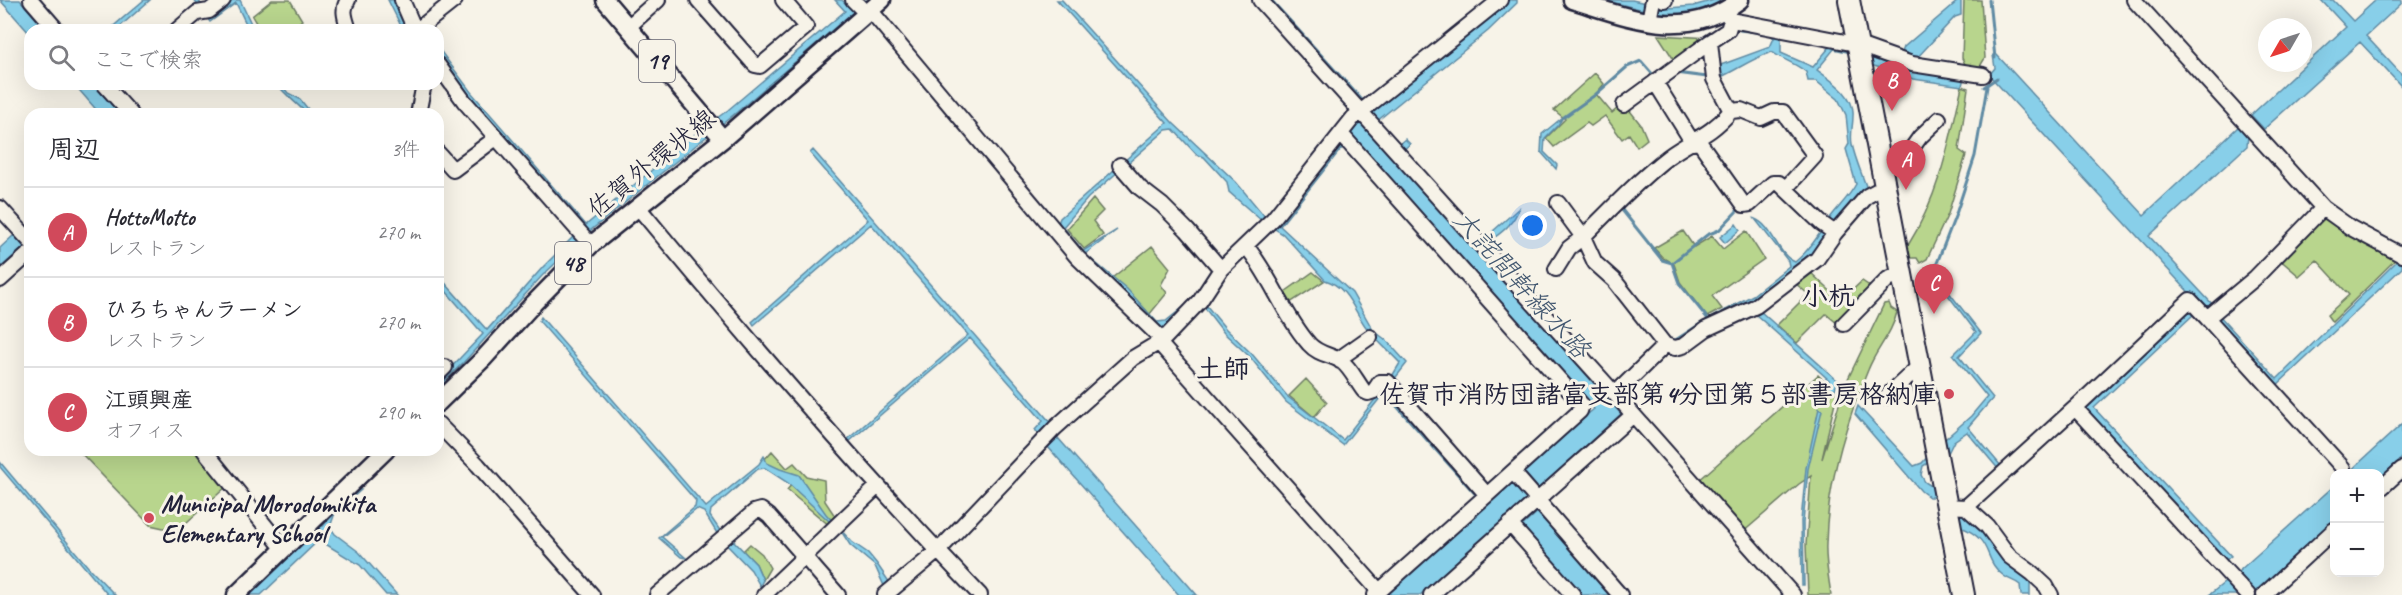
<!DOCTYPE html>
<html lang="ja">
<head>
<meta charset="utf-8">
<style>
	:root { --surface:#fff; --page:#f2f2f3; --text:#2b2b33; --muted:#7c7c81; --line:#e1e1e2; --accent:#d1495b }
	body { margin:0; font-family:Caveat,"Klee One",sans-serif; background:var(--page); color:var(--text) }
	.controls { position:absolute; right:18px; bottom:18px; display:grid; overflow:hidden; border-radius:12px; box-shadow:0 6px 24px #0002 }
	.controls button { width:54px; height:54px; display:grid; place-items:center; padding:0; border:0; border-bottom:2px solid var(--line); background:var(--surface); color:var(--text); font:30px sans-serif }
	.compass { position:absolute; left:2258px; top:18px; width:54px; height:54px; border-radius:50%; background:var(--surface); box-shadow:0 6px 24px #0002; rotate:231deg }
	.you { position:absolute; left:1533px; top:226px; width:21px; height:21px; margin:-15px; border:4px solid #fff; border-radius:50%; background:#1a73e8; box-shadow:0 0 0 9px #1a73e833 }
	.badge { display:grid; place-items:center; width:39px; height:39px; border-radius:50%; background:var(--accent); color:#fff; font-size:20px; font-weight:700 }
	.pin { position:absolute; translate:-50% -50px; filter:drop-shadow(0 2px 3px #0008) }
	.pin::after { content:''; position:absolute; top:32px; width:21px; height:18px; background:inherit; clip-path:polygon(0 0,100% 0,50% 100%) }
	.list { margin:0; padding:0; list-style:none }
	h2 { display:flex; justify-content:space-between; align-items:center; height:78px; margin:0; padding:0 24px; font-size:26px }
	h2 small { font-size:20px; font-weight:400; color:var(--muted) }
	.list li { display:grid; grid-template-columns:39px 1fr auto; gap:18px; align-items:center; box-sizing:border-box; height:90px; padding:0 24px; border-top:2px solid var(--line) }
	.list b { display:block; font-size:22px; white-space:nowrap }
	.list p { margin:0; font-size:20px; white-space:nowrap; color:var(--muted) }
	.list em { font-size:20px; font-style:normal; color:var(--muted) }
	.icon { flex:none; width:33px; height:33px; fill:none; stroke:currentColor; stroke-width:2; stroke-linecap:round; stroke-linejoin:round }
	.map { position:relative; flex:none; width:2402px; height:595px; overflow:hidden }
	.search { position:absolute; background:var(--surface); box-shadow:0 6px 24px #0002; left:24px; top:24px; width:420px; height:66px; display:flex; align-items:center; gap:15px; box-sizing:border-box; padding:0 21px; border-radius:18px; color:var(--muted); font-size:22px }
	.panel { position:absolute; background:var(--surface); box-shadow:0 6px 24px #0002; left:24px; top:108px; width:420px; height:348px; border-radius:18px }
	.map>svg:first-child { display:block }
	.green { fill:#b8d58d; stroke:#6d7c64; stroke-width:1.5 }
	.water { fill:#88cfe9; stroke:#5f8aa3; stroke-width:1.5 }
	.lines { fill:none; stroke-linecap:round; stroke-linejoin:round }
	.stream { stroke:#5f8aa3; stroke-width:3 }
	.minor-casing { stroke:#22223b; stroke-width:18 }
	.major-casing { stroke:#22223b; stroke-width:21 }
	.highway-casing { stroke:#22223b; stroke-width:24 }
	.minor { stroke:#f7f3e8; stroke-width:14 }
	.major { stroke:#f7f3e8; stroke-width:16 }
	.highway { stroke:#f7f3e8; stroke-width:20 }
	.poi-dot { fill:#d1495b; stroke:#f7f3e8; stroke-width:2 }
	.labels { text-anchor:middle; stroke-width:6; stroke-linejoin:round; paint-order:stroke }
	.shield { fill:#f7f3e8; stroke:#62616f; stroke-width:1.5 }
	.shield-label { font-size:24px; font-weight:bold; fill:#22223b }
	.street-label { font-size:26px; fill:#22223b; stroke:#f7f3e8 }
	.poi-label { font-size:26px; font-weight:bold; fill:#22223b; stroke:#f7f3e8; text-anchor:end }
	.water-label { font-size:27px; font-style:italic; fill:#41566f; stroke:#f7f3e8 }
	.neighbourhood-label { font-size:27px; font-weight:bold; fill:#22223b; stroke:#f7f3e8 }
</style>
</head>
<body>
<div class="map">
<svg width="2402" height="595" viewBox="0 0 2402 595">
	<rect width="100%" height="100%" fill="#f7f3e8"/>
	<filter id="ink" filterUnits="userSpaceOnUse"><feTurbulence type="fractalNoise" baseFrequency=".0167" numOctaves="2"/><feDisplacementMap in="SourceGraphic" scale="12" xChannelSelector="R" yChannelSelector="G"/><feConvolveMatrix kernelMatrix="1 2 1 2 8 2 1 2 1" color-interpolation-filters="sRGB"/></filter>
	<g filter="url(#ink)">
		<path class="green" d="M272 0H290L302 20 290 30H260L252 16Z
			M1964 0H1981L1985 58 1979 68H1967L1962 58Z
			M1658 35 1709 38 1676 63Z
			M1595 73 1604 84 1596 94 1612 113 1624 103 1641 125 1647 139 1637 147 1629 134 1622 139 1605 116 1591 126 1587 123 1554 147 1546 138 1565 119 1554 110Z
			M1962 86 1968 88 1959 150 1966 155 1948 214 1927 259 1920 263 1917 258H1910L1907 247C1939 196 1949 144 1962 86Z
			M1093 199 1103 211 1093 221 1103 235 1084 249 1067 229Z
			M2322 213 2397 258 2332 322 2327 315 2349 295 2317 260 2299 276 2278 258Z
			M1683 231 1694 247 1712 236 1723 249 1746 231 1764 259 1712 296 1722 309 1707 317 1680 282 1674 264 1663 258 1654 248Z
			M1152 246 1170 268 1161 285 1167 293 1149 315 1146 310 1112 278Z
			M1809 271 1841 301 1862 281 1874 289 1838 324 1826 314 1797 343 1777 325 1808 294 1795 283Z
			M1313 272 1324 281 1287 305 1282 294Z
			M1889 303 1891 308 1897 312C1892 334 1876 349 1868 370 1845 425 1827 484 1826 544 1825 561 1829 579 1831 595H1808L1806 545 1811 476 1799 484 1742 533 1697 482 1818 375 1837 393 1822 459 1845 385 1884 304Z
			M1306 379 1327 402 1314 417 1289 396Z
			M78 450H196L226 487 177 531 150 525Z
			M772 451 787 468 794 463 806 476 824 480 825 501 837 519 830 526 787 490 792 484 763 461Z
			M750 544 762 554 770 568 763 580 756 564 743 551Z"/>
		<path class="water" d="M0 0H20L46 30H30V34Z
			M144 0H150L116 30H109Z
			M194 0H198L211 17 231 0H240L254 30H249L236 3 210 22Z
			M388 0H397L408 30H403Z
			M835 0H842L849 7 857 0H867L737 112 591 230 542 276 463 363 438 387V381L483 334 438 282V275L487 330 543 267 583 227 468 96 438 55 439 49 471 92 586 225 695 134 728 110 845 11Z
			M1057 0H1062L1173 123 1236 182 1266 218 1340 144 1345 145 1346 148 1341 149 1280 226 1352 293 1373 330 1386 340 1407 363 1393 381 1391 378 1400 363C1390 352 1379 343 1370 332 1355 316 1350 287 1325 280L1283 234 1262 221 1229 192 1227 182 1204 157 1197 155 1173 129 1166 130 1088 198 1063 227 1083 251 1117 230 1085 254 1127 289 1157 322 1166 321 1196 297 1165 330 1156 327 1079 252 1057 226 1060 218 1167 123Z
			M1269 0H1272L1363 100 1362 101Z
			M1505 0H1517V3L1488 31 1377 121 1370 113Z
			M1605 0H1632L1669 8 1693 6 1714 0H1724C1687 25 1644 11 1605 0Z
			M1959 0H1961V15L1955 17 1916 59 1901 55 1904 47Z
			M2321 0H2333L2353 21 2376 0H2402V3L2366 36 2402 75V87L2360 42 2264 129 2251 115 2346 27Z
			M1748 26 1781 32V53L1813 67 1833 43 1850 47 1851 56 1847 52 1834 49 1817 70C1832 81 1855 95 1853 116 1853 126 1850 134 1852 144 1855 159 1862 174 1867 189L1819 250 1751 303 1680 341 1672 342 1669 339H1676L1699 324 1753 295 1789 266 1788 261 1755 219C1773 226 1777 255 1795 262 1811 249 1819 234 1830 218 1839 206 1849 197 1856 184L1846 149 1849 144 1846 115 1838 99 1816 81H1808L1806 72C1795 63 1783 60 1772 52 1753 58 1738 69 1721 77L1718 66 1770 47 1774 38 1768 34 1741 31Z
			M1870 53 1964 77 1962 86 1913 79 1871 65Z
			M1996 54 2144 215 2239 126 2248 136 2247 146 2149 236 2214 306 2207 312 1989 75 1995 68 1993 55Z
			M74 84H93L120 114H100Z
			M277 84H281L288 93 300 99 312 114H307C297 103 286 96 277 84Z
			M1563 117 1558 125 1545 138 1544 152 1557 165 1556 169 1541 152 1542 134Z
			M1359 122H1362L1390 152 1405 139 1410 144 1395 157 1621 414 1536 491 1520 473 1522 469 1594 409 1350 134Z
			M813 150 1051 423 1039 434 1035 430 1043 421 970 338 850 441 848 439 968 335 871 224 754 325 752 322 868 220 810 153Z
			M1519 208C1514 224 1501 234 1487 242L1484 239Z
			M1736 224 1740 230 1725 243 1720 237Z
			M14 235 24 247 0 268V248Z
			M2397 261 2402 262V268L2276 386 2214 320 2219 315 2277 379Z
			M1937 263 1948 291 1981 333 1959 356 1993 398 1968 427 2001 466 2000 471 1967 432 1954 441 1947 455 1944 440 1971 416 1987 397 1953 355 1976 332 1948 295 1933 271Z
			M1206 305 1226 329 1252 354 1288 397 1343 440 1384 388 1480 495 1477 497 1384 393 1343 445 1286 402 1250 357 1224 333 1204 307Z
			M2189 309 2194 314 2094 408 2231 556 2226 560 2084 407Z
			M1760 311 1838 381 1835 389H1830L1827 397 1823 396 1829 380 1754 313Z
			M541 317 706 507 759 464 764 456 767 463 780 469 799 475 826 514 852 542 868 553 877 564 898 595H892L885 588 875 566 850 545 843 534 788 483 765 468 758 469 711 510 710 516 721 532 718 535 704 512 697 509 662 537 686 558 681 557 659 538 695 507 696 501 539 321Z
			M1858 406 1914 466 1922 463 1930 454 1931 461 1923 466 1921 475 1925 482 1936 489V497H1929L1921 491 1855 414Z
			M1819 408 1822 410 1808 469 1803 523 1804 585H1802L1801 521 1806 468Z
			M2402 424V458L2380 478V474L2348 473Z
			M1058 438 1197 595H1179L1048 447Z
			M0 462 89 568 115 595H108L0 467Z
			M1512 478 1529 498 1420 595H1381Z
			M2334 486V520L2251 595H2209L2239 571Z
			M355 489 361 490 335 513 330 527 335 534 359 552 397 595H386L360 565 319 540 261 595H247L318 524 323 526Z
			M1540 510 1615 595H1582L1521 527Z
			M1961 512 1972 519 2030 581V595H2021L2020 585C2014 580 2009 580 2004 576 1982 560 1995 541 1961 527L1958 514Z
			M730 537 756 564 763 580 760 586 751 570 724 542Z"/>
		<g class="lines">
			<path class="stream" d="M1989 0 1995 58
				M1676 73 1707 77
				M1984 87 1997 78
				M1564 117 1595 95 1627 67 1641 61 1655 77
				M1622 210 1662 260 1672 263 1679 283 1708 319
				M1672 263 1707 235 1719 230 1737 211
				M1937 263 1956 214 1975 156 1987 87"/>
			<g class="minor-casing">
				<path id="minor" d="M31 0 57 30
					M348 0C341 10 346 20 349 30
					M402 0 415 30
					M698 0 755 65 760 66 806 27 783 0
					M853 0 867 14
					M1260 0 1615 394 1793 595
					M1664 0H1665
					M2134 0 2323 208 2351 228 2402 255
					M871 11 1077 257 1163 340
					M1726 13 1731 20 1856 44 1912 64 1983 75
					M1731 20 1728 30 1710 42 1714 79 1731 111C1709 137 1692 139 1668 157 1637 181 1610 210 1583 237L1595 263 1614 280 1665 345 1675 348 1683 346 1706 329 1756 306 1817 259 1835 233 1867 196 1884 187
					M1649 21 1653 0
					M628 27 658 0
					M177 30 197 13 209 11 223 0
					M417 30 455 0
					M438 65 464 101 591 245
					M1655 82 1693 143
					M104 84 131 114
					M1624 105 1710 42
					M1731 111 1741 110 1761 118 1774 112H1783L1815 156 1785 189
					M418 114 424 84
					M1698 140 1744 205 1750 204 1773 183H1779L1821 223 1835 233
					M438 153 453 170 496 138
					M1120 165 1140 188 1162 205 1187 230 1221 269
					M1881 168 1905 158 1920 137 1939 119
					M638 207C748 340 861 471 980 595
					M0 208 30 241
					M1246 246C1271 276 1283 314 1309 344 1319 355 1330 354 1341 361 1350 367 1357 382 1364 391L1368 393 1374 391 1380 382H1388L1487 495 1580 411 1582 405 1341 134
					M1556 269 1569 248 1583 237 1558 203
					M0 280 30 253
					M2207 318 2343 468
					M1844 324 1888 279 1901 274
					M1159 343 1379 591
					M1340 361 1343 356 1370 337
					M438 374 445 367
					M1615 394 1665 345
					M1886 397 1914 371 1920 369
					M2075 408 2190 300 2207 318 2255 278 2323 208
					M438 424 478 465 592 595
					M204 450 283 548
					M1513 472 1620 595
					M2380 489 2402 469
					M1946 506 1966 507 2075 408 2248 595
					M1966 507 1987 526 2009 556 2032 573 2046 586 2051 595
					M1510 524 1573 595
					M657 595 754 512 761 510 769 516 838 595
					M764 595 878 486
					M885 595 938 551 1055 428 1133 358 1163 340 1200 301 1221 269 1273 219 1353 118 1500 0
					M1375 595 1487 495
					M1431 595 1633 415
					M2264 595 2334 530"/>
			</g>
			<g class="major-casing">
				<path id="major" d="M605 0 723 139
					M1572 0C1631 18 1685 42 1740 0
					M438 403 484 358 534 303 591 245 723 139 882 0
					M236 595 386 450"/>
			</g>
			<g class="highway-casing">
				<path id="highway" d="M1849 0 1964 595"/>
			</g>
			<use href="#minor" class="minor"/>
			<use href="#major" class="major"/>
			<use href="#highway" class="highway"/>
		</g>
	</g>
	<g class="poi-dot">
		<circle cx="1949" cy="394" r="6"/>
		<circle cx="149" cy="518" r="6"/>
	</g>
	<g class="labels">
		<g class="shield">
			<rect x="639" y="40" width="36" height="42" rx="4.5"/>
			<rect x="555" y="242" width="36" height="42" rx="4.5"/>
		</g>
		<g class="shield-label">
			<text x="657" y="69">19</text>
			<text x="573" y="271">48</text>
		</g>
		<g class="street-label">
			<text transform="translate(651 163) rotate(-39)" y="9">佐賀外環状線</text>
		</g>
		<g class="poi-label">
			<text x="1937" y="403">佐賀市消防団諸富支部第4分団第５部書房格納庫</text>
			<text x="161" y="512" text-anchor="start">Municipal Morodomikita<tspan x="161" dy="30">Elementary School</tspan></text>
		</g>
		<g class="water-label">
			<text transform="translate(1522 284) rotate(48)" y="9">大詫間幹線水路</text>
		</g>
		<g class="neighbourhood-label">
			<text x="1828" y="305">小杭</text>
			<text x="1223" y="378">土師</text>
		</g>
	</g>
</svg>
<div class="controls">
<button>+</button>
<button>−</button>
</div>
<svg class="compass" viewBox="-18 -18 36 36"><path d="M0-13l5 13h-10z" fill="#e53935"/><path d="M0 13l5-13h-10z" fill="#7c7c81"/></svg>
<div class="you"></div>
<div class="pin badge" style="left:1906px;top:190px">A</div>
<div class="pin badge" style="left:1892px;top:111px">B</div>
<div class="pin badge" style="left:1934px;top:314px">C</div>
<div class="search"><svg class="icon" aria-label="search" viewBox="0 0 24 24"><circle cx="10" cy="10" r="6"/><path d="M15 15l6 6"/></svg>ここで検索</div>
<section class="panel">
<h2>周辺<small>3件</small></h2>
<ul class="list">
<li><span class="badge">A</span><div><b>HottoMotto</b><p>レストラン</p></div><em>270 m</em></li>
<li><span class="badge">B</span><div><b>ひろちゃんラーメン</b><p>レストラン</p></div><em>270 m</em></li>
<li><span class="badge">C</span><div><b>江頭興産</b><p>オフィス</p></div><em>290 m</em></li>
</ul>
</section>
</div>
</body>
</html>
